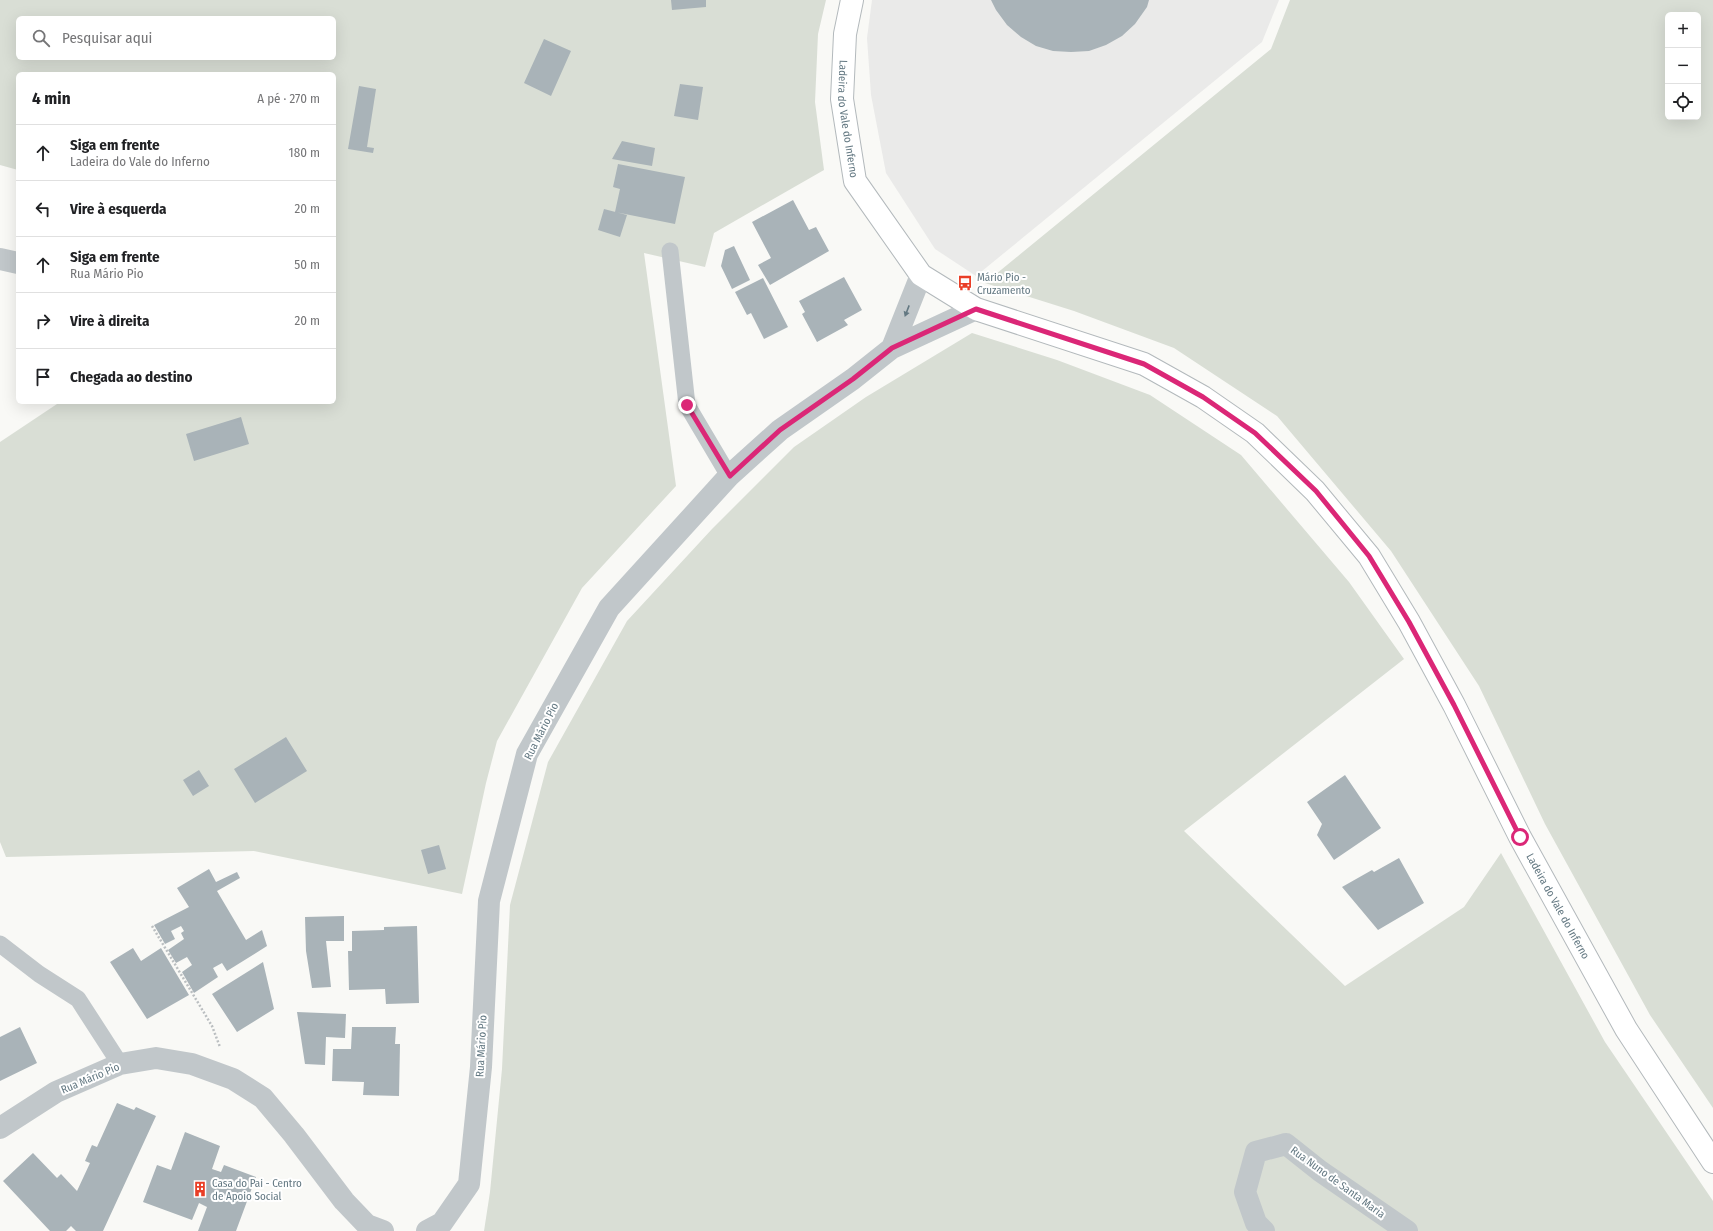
<!DOCTYPE html>
<html lang="pt">
<head>
<meta charset="utf-8">
<style>
	:root { --surface:#fff; --page:#f2f2f2; --text:#202124; --muted:#757577; --line:#e0e0e0 }
	body { margin:0; font-family:"Fira Sans Condensed",sans-serif; background:var(--page); color:var(--text) }
	.controls { position:absolute; right:12px; top:12px; display:grid; overflow:hidden; border-radius:6px; box-shadow:0 4px 16px #0002 }
	.controls button { width:36px; height:36px; display:grid; place-items:center; padding:0; border:0; border-bottom:1px solid var(--line); background:var(--surface); color:var(--text); font:20px sans-serif }
	.stop { position:absolute; width:12px; height:12px; margin:-9px; border:3px solid #db2777; border-radius:50%; background:#fff }
	.stop.end { background:#db2777; border-color:#fff; box-shadow:0 1px 4px #0008 }
	.list { margin:0; padding:0; list-style:none }
	h2 { display:flex; justify-content:space-between; align-items:center; height:52px; margin:0; padding:0 16px; font-size:17px }
	h2 small { font-size:13px; font-weight:400; color:var(--muted) }
	.list li { display:grid; grid-template-columns:26px 1fr auto; gap:12px; align-items:center; box-sizing:border-box; height:56px; padding:0 16px; border-top:1px solid var(--line) }
	.list b { display:block; font-size:15px; white-space:nowrap }
	.list p { margin:0; font-size:13px; white-space:nowrap; color:var(--muted) }
	.list em { font-size:13px; font-style:normal; color:var(--muted) }
	.icon { flex:none; width:22px; height:22px; fill:none; stroke:currentColor; stroke-width:2; stroke-linecap:round; stroke-linejoin:round }
	.map { position:relative; flex:none; width:1713px; height:1231px; overflow:hidden }
	.search { position:absolute; background:var(--surface); box-shadow:0 4px 16px #0002; left:16px; top:16px; width:320px; height:44px; display:flex; align-items:center; gap:10px; box-sizing:border-box; padding:0 14px; border-radius:6px; color:var(--muted); font-size:15px }
	.panel { position:absolute; background:var(--surface); box-shadow:0 4px 16px #0002; left:16px; top:72px; width:320px; height:332px; border-radius:6px }
	.map>svg:first-child { display:block }
	.built { fill:#eaeae9 }
	.green { fill:#d9ded5; fill-rule:evenodd }
	.building { fill:#a9b3b8 }
	.lines { fill:none; stroke-linecap:round; stroke-linejoin:round }
	.primary-casing { stroke:#b3b9bc; stroke-width:24 }
	.path { stroke:#bbbfc1; stroke-width:2.5; stroke-dasharray:2 2; stroke-linecap:butt }
	.lane { stroke:#c1c7ca; stroke-width:17 }
	.street { stroke:#c1c7ca; stroke-width:22 }
	.primary { stroke:#fff; stroke-width:22 }
	.oneway { fill:#637882 }
	.route { stroke:#db2777; stroke-width:5 }
	.labels { text-anchor:middle; stroke-width:4; stroke-linejoin:round; paint-order:stroke }
	.street-label { font-size:11px; fill:#637882; stroke:#fff }
	.poi-label { font-size:11px; fill:#637882; stroke:#fff; text-anchor:start }
</style>
</head>
<body>
<div class="map">
<svg width="1713" height="1231" viewBox="0 0 1713 1231">
	<rect width="100%" height="100%" fill="#f9f9f6"/>
	<path class="built" d="M872 0H1279L1262 42 976 276 935 249 886 173 871 95 867 38Z"/>
	<path class="green" d="M0 0H826L818 34 815 102 824 170 714 233 705 267 644 253 676 486 582 588 497 741 486 783 462 894 254 851 6 857 0 842V442L60 402H334V74H18V170L0 165ZM18 18H334V58H18Z
		M1290 0H1713V1108L1650 1015 1545 824 1479 686 1391 551 1277 416 1174 348 1074 311 985 283 1271 49ZM1668 15H1698V117H1668Z
		M972 333 1057 360 1150 395 1241 455 1349 582 1404 659 1184 831 1345 986 1464 907 1501 853 1605 1042 1713 1201V1231H484L490 1192 502 1069 510 905 548 762 627 621 712 529 794 447 866 397Z"/>
	<path class="building" d="M671 0H706V7L672 10Z
		M991 0H1149L1147 7 1135 24 1122 36 1106 45 1089 51 1071 52 1053 51 1036 46 1021 37 1007 25 996 10Z
		M544 39 571 51 551 96 524 83Z
		M680 84 703 87 698 120 674 116Z
		M359 86 376 89 367 147 374 148 373 153 348 149Z
		M622 141 655 148 652 166 612 159Z
		M618 164 685 177 675 224 615 212 620 189 613 187Z
		M793 200 809 230 816 227 829 251 770 285 758 265 771 258 752 222Z
		M604 209 627 215 620 237 598 230Z
		M734 246 750 280 732 289 721 266 725 250Z
		M844 277 862 310 844 320 848 325 817 342 802 314 805 312 799 301Z
		M763 278 788 327 764 339 751 313 747 315 735 292Z
		M241 417 249 444 194 461 186 434Z
		M286 737 307 771 255 803 234 769Z
		M199 770 209 786 193 796 183 780Z
		M1345 775 1381 828 1334 860 1317 835 1322 824 1307 802Z
		M439 845 446 869 428 874 421 850Z
		M1399 858 1424 903 1378 930 1342 887 1372 870 1374 872Z
		M209 869 216 882 237 872 240 878 217 891 246 940 262 930 267 946 227 971 222 963 213 968 218 977 194 993 182 972 192 965 187 957 176 963 168 950 184 939 181 933 184 931 181 926 171 931 175 939 165 944 154 925 189 907 177 888Z
		M344 916V941H326L331 987 312 988 306 951 305 917Z
		M417 926 419 1003 386 1004 385 989 349 990 348 951H352V931L384 930V927Z
		M133 948 141 961 161 948 189 995 147 1019 110 962Z
		M263 962 274 1009 237 1032 212 994Z
		M297 1012 346 1014 345 1038 326 1037 325 1065 305 1064Z
		M20 1027 37 1063 0 1081V1037Z
		M352 1027H396L395 1044H400L399 1096 363 1095 364 1082 332 1081 333 1049H351Z
		M117 1103 134 1110 136 1107 156 1116 103 1231H76L71 1226 66 1231H50L3 1181 33 1153 57 1178 61 1174 77 1191 90 1163 85 1161 92 1145 97 1147Z
		M185 1132 220 1146 212 1169 221 1172 224 1165 256 1177 236 1231H198L207 1207 199 1203 192 1220 143 1202 157 1165 171 1170Z"/>
	<g class="lines">
		<g class="primary-casing">
			<g id="primary">
				<path id="s1" d="M852 0 845 34 842 99 855 181 921 275 976 309 1144 364 1203 397 1255 433 1315 491 1369 556 1409 622 1454 705 1520 837 1626 1029 1713 1162"/>
			</g>
		</g>
		<path class="path" d="M152 926 212 1026 220 1047"/>
		<path class="lane" d="M670 251 687 405 729 476
			M0 944 39 974 78 999 120 1064"/>
		<path class="street" d="M0 259 18 263
			M892 348 921 275
			M0 1128 56 1092 120 1064 156 1058 192 1064 233 1079 263 1098 294 1135 344 1201 367 1225 383 1231
			M427 1231 442 1223 469 1184 481 1067 489 901 527 754 609 608 729 476 780 430 853 379 892 348 976 309
			M1264 1231 1256 1223 1245 1192 1256 1152 1286 1144 1320 1171 1407 1231"/>
		<use href="#primary" class="primary"/>
	</g>
	<defs><path id="oneway-solid" d="M-6-.8H1V-3.2L6.5 0L1 3.2V.8H-6Z"/></defs>
	<use class="oneway" href="#oneway-solid" transform="translate(907 311) rotate(111)"/>
	<g class="lines">
		<path class="route" d="M687 405 730 476 780 430 853 379 892 348 976 309 1144 364 1203 397 1255 433 1316 491 1369 556 1409 622 1454 705 1520 837"/>
	</g>
	<defs>
		<g id="bus-bare" transform="scale(1.2)"><path d="M-5-6H5V4H4V6H2V4H-2V6H-4V4H-5ZM-3.5-4V0h7V-4ZM-3.5 1.2v1.5H-2V1.2ZM2 1.2v1.5H3.5V1.2Z" fill="#e93e26" stroke="#fff" stroke-width="2.5" paint-order="stroke"/></g>
		<g id="building-bare" transform="scale(1.2)"><path d="M-4-6H4V6H1V3H-1V6H-4ZM-2.5-4.3h1.7v1.8h-1.7ZM.8-4.3h1.7v1.8H.8ZM-2.5-1h1.7V.8h-1.7ZM.8-1h1.7V.8H.8Z" fill="#e93e26" stroke="#fff" stroke-width="2.5" paint-order="stroke"/></g>
	</defs>
	<g fill-rule="evenodd">
		<use href="#bus-bare" x="965" y="283"/>
		<use href="#building-bare" x="200" y="1189"/>
	</g>
	<g class="labels">
		<g class="street-label">
			<text dy="4" stroke="none"><textPath href="#s1" startOffset="120">Ladeira do Vale do Inferno</textPath></text>
			<text transform="translate(541 731) rotate(-63)" y="4">Rua Mário Pio</text>
			<text dy="4" stroke="none"><textPath href="#s1" startOffset="1236">Ladeira do Vale do Inferno</textPath></text>
			<text transform="translate(481 1046) rotate(-87)" y="4">Rua Mário Pio</text>
			<text transform="translate(90 1078) rotate(-23)" y="4">Rua Mário Pio</text>
			<text transform="translate(1338 1182) rotate(36)" y="4">Rua Nuno de Santa Maria</text>
		</g>
		<g class="poi-label">
			<text x="977" y="281">Mário Pio -<tspan x="977" dy="13">Cruzamento</tspan></text>
			<text x="212" y="1187">Casa do Pai - Centro<tspan x="212" dy="13">de Apoio Social</tspan></text>
		</g>
	</g>
</svg>
<div class="controls">
<button>+</button>
<button>−</button>
<button><svg class="icon" aria-label="locate" viewBox="0 0 24 24"><circle cx="12" cy="12" r="6"/><path d="M12 2v4M12 18v4M2 12h4M18 12h4"/></svg></button>
</div>
<div class="stop" style="left:1520px;top:837px"></div>
<div class="stop end" style="left:687px;top:405px"></div>
<div class="search"><svg class="icon" aria-label="search" viewBox="0 0 24 24"><circle cx="10" cy="10" r="6"/><path d="M15 15l6 6"/></svg>Pesquisar aqui</div>
<section class="panel">
<h2>4 min<small>A pé · 270 m</small></h2>
<ul class="list">
<li><svg class="icon" aria-label="ahead" viewBox="0 0 24 24"><path d="M12 20V5M6 11l6-6 6 6"/></svg><div><b>Siga em frente</b><p>Ladeira do Vale do Inferno</p></div><em>180 m</em></li>
<li><svg class="icon" aria-label="left" viewBox="0 0 24 24"><path d="M17 20v-9H6M10 6l-5 5 5 5"/></svg><div><b>Vire à esquerda</b></div><em>20 m</em></li>
<li><svg class="icon" aria-label="ahead" viewBox="0 0 24 24"><path d="M12 20V5M6 11l6-6 6 6"/></svg><div><b>Siga em frente</b><p>Rua Mário Pio</p></div><em>50 m</em></li>
<li><svg class="icon" aria-label="right" viewBox="0 0 24 24"><path d="M7 20v-9h11M14 6l5 5-5 5"/></svg><div><b>Vire à direita</b></div><em>20 m</em></li>
<li><svg class="icon" aria-label="arrive" viewBox="0 0 24 24"><path d="M6 21V4h12l-3 4 3 4H6"/></svg><div><b>Chegada ao destino</b></div></li>
</ul>
</section>
</div>
</body>
</html>
